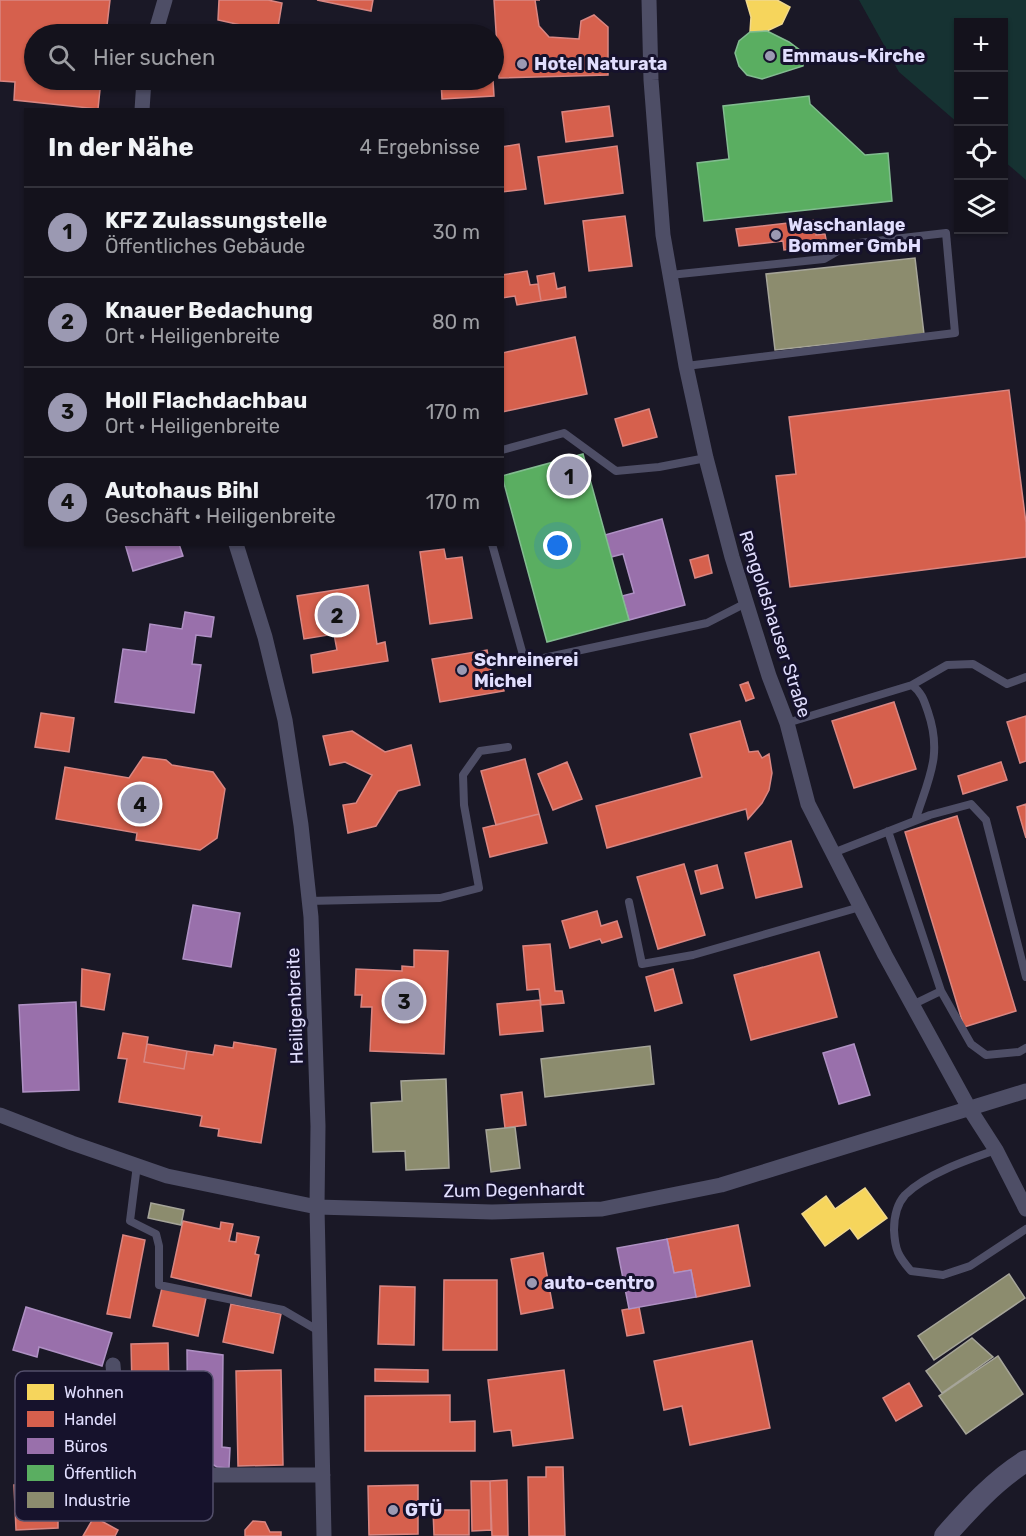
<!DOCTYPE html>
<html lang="de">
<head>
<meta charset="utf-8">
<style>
	:root { --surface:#14121c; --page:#1d1b25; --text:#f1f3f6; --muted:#9d9ea3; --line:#33323b; --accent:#9b99b2 }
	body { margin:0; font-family:Rubik,sans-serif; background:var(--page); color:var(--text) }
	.controls { position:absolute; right:18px; top:18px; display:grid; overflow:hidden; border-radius:0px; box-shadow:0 2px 4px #0004 }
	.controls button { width:54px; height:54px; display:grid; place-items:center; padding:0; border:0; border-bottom:2px solid var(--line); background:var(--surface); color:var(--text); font:30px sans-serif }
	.you { position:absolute; left:558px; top:546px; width:21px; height:21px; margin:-15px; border:4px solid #fff; border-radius:50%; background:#1a73e8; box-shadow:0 0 0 9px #1a73e833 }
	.badge { display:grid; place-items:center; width:39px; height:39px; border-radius:50%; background:var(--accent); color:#111; font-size:20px; font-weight:700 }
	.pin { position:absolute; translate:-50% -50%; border:3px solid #fff; box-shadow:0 2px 6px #0006 }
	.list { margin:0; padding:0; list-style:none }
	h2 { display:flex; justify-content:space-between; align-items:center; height:78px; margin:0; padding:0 24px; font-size:26px }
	h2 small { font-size:20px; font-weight:400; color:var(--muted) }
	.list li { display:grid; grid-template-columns:39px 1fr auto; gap:18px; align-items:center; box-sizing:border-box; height:90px; padding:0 24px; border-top:2px solid var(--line) }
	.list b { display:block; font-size:22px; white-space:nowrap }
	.list p { margin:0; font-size:20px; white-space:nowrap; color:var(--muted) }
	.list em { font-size:20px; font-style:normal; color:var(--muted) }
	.icon { flex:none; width:33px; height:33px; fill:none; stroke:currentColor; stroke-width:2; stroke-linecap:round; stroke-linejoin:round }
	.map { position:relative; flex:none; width:1026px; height:1536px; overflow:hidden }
	.search { position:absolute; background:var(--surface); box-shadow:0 2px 4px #0004; left:24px; top:24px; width:480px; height:66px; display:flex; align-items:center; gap:15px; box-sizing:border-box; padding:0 21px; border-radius:33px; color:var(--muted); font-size:22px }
	.panel { position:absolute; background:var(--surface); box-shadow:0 2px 4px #0004; left:24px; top:108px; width:480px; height:438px; border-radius:0px }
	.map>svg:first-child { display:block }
	.green { fill:#163232 }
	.homes { fill:#f6d55c; stroke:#f0d88d; stroke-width:1.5 }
	.shops { fill:#d6604d; stroke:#d98682; stroke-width:1.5 }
	.offices { fill:#9970ab; stroke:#af91c4; stroke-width:1.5 }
	.public { fill:#5aae61; stroke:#82bc90; stroke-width:1.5 }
	.industry { fill:#8c8c6e; stroke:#a6a599; stroke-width:1.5 }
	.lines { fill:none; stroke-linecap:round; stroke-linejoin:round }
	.service { stroke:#4e4e66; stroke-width:8 }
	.minor { stroke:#4e4e66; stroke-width:15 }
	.secondary { stroke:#52516c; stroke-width:22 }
	.poi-dot { fill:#9b99b2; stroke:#16122c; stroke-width:2 }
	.labels { text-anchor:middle; stroke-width:6; stroke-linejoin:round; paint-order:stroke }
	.poi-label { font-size:18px; font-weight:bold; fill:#e1defe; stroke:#16122c; text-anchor:start }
	.street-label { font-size:18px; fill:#e1defe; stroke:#16122c }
	.key { fill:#16122c; stroke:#534f6b; stroke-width:1.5 }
	.key-label { font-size:16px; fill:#e1defe }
</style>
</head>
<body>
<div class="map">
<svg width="1026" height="1536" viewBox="0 0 1026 1536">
	<rect width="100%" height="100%" fill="#1a1826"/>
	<path class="green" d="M859 0H1026V180L1004 161V22H958V123L899 72Z"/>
	<path class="homes" d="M746 0H777L790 7 782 24 767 31 750 32 751 17Z
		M865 1188 887 1218 858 1239 850 1228 825 1246 802 1214 826 1196 835 1209Z"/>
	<path class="shops" d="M0 0H110L106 34H34V80H101L98 109 14 100 15 82 0 81Z
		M219 0H268L282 3 277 33 218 20Z
		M317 0H373L371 11Z
		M494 0H540H535L539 26 549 37 579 39 581 21 594 15 608 27V75L499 78Z
		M441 80H493L494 96 442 99Z
		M609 106 613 136 566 142 562 112Z
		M519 144 526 189 502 192V147Z
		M617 146 623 193 545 204 538 157Z
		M625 216 632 266 589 271 583 221Z
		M814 220 816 235 825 234 827 245 784 250 783 241 739 246 736 229Z
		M527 271 530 285 538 284 541 301 517 305 515 296 502 298V275Z
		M554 273 557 289 565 287 566 297 541 301 537 276Z
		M575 337 587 394 502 412V353Z
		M1009 390 1026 523V557L790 587 776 476 796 474 789 417Z
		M649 409 657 437 623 446 615 419Z
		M444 549 446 559 462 557 472 618 430 624 420 552Z
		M708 555 712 573 695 578 690 560Z
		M368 585 377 644 385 642 388 661 313 673 311 655 337 650 334 634 304 639 297 596Z
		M487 650 493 682 502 680 504 691 440 702 432 659Z
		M748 682 754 698 746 701 740 685Z
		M894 702 916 769 854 788 832 721Z
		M41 713 74 718 69 752 35 747Z
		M1026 716V761L1020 763 1007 722Z
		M740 721 749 752 758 751 762 758 769 754 772 773 769 790 762 803 748 819 746 809 607 848 596 806 702 777 690 734Z
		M352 731 385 752 411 745 420 785 398 791 376 826 348 833 343 805 356 803 372 775 345 762 330 765 323 736Z
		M143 757 166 760 172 765 213 772 225 789 217 838 200 850 136 840 137 833 56 819 65 767 129 778Z
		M525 759 539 814 496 825 481 771Z
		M567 762 582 799 553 810 538 774Z
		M1001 762 1007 780 963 794 958 776Z
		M1026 804V838L1017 807Z
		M539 814 547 843 490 857 483 828Z
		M957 816 1016 1011 964 1027 905 832Z
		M791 841 802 887 756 898 745 853Z
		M684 864 705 935 658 949 637 877Z
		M717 865 723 888 701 894 695 871Z
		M597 911 601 926 617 921 622 937 602 943 600 939 570 948 562 921Z
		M550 944 555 991H562L564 1003 541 1005 539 989 527 990 523 946Z
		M414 950 448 951 444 1054 370 1051 372 1007H361L362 995H355L356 969 402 971V966L414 967Z
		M819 952 837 1017 751 1040 734 975Z
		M82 969 110 974 104 1010 81 1006Z
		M673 969 682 1003 655 1011 646 977Z
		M540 1000 543 1031 500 1035 497 1004Z
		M123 1033 148 1037 144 1062 184 1069 187 1051 213 1055 215 1045 233 1048 234 1042 276 1049 261 1143 218 1136 219 1129 200 1126 202 1116 119 1102 127 1059 118 1058Z
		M147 1044 187 1051 184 1069 144 1062Z
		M522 1092 526 1125 505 1128 501 1095Z
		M183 1221 220 1229 221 1222 233 1224 229 1241 236 1242 237 1233 259 1237 255 1254 259 1255 251 1296 171 1277Z
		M738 1225 750 1286 696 1297 691 1270 674 1273 667 1239Z
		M123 1235 145 1240 130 1318 107 1314Z
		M543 1253 553 1308 521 1314 511 1259Z
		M444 1280H497V1350H443Z
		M380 1286 415 1287 414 1345 378 1344Z
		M162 1288 206 1298 198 1336 153 1326Z
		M231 1304 281 1314 273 1353 223 1342Z
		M639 1307 644 1333 627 1336 622 1310Z
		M752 1341 770 1428 690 1445 682 1406 664 1410 654 1361Z
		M168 1343 170 1428H133L131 1344Z
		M375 1369 428 1370V1382L375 1381Z
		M281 1370 283 1465 238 1466 236 1371Z
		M564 1370 573 1438 513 1446 511 1430 494 1432 488 1380Z
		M909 1383 922 1406 896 1421 883 1398Z
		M450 1395V1422L475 1421V1451H365V1396Z
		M546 1467H563L565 1536H529L528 1477H546Z
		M507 1480 508 1536H492L490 1481Z
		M471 1481H490L491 1530 472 1531Z
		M92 1483 93 1512 58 1513V1528L16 1530 14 1485Z
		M418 1485V1534L369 1535 368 1486Z
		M433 1510H469V1535H434Z
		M94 1517 118 1530 115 1536H83Z
		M253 1521 265 1522 270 1532H281V1536H245V1530Z"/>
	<path class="offices" d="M662 519 685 605 629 620 622 596 634 593 623 554 611 557 605 535Z
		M125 544H179L183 556 133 571Z
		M185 612 214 617 211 637 196 635 192 664 201 665 194 713 115 702 123 649 146 652 150 624 182 629Z
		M193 905 240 913 231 967 183 959Z
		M76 1002 79 1090 23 1092 19 1005Z
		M854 1044 870 1095 839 1104 823 1053Z
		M667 1239 674 1273 691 1270 696 1297 629 1309 617 1248Z
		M26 1307 112 1333 102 1366 39 1347 37 1357 13 1350Z
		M187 1350 223 1355 222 1447 230 1448 229 1468 217 1467 188 1450Z"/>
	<path class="public" d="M767 31 789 42 804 53 803 66 762 79 747 75 739 66 735 53 739 41 750 32Z
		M809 96 810 104 865 155 888 153 892 201 704 221 697 163 729 159 723 106Z
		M583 454 629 620 547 642 502 476Z"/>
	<path class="industry" d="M915 258 924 334 775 350 766 274Z
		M650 1046 654 1084 545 1097 541 1059Z
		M446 1079 449 1168 406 1170 405 1151 373 1152 371 1103 402 1101 401 1081Z
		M515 1127 520 1168 491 1172 486 1130Z
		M151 1203 184 1210 181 1225 148 1218Z
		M1009 1274 1025 1298 934 1360 918 1336Z
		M972 1338 993 1357 942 1393 926 1371Z
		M998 1356 1023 1394 966 1434 939 1396Z"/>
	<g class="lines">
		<path class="service" d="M670 275 824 259 850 244 946 233 955 333 686 366
			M502 450 564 433 616 471 659 467 706 458
			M492 544 525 662 707 623 746 603
			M912 685 947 665 973 664 1007 684 1026 677
			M787 723 912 685C922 693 924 700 928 712 943 756 928 779 915 821
			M888 831 941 991 912 1005
			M833 853 930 815 971 804 986 820 1026 977
			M308 901 440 898 479 888 464 805 463 775 480 751 508 747
			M629 902 642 964 693 955 860 907
			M941 991 971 1044 986 1055 1019 1052 1026 1048
			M996 1150C967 1160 926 1174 905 1195 897 1204 894 1218 894 1230 895 1250 898 1256 911 1271L943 1275 970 1266 1026 1229
			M137 1165 130 1221 156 1234 159 1246V1285L283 1310 319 1331"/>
		<path class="minor" d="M649 0 651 80 663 235 686 366 706 458 732 557 769 676 787 723 808 804 885 955 969 1108 996 1150 1026 1209
			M155 34 165 0
			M142 110 144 80
			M236 544 265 637 285 720 301 825 311 917 318 1126 317 1207 324 1536
			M0 1115 72 1143 167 1176 317 1207 492 1212 602 1209 721 1185 1026 1091
			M113 1365 120 1446 132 1473 153 1475H323"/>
		<path class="secondary" d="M945 1536C969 1509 995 1480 1026 1461"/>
	</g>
	<g class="poi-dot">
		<circle cx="770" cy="56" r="6"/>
		<circle cx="522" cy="64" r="6"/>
		<circle cx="776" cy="235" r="6"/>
		<circle cx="462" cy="670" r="6"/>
		<circle cx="532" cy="1283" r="6"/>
		<circle cx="393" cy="1510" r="6"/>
	</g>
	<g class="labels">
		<g class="poi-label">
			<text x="782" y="62">Emmaus-Kirche</text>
			<text x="534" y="70">Hotel Naturata</text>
			<text x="788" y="231">Waschanlage<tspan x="788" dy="21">Bommer GmbH</tspan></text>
			<text x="474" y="666">Schreinerei<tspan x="474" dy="21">Michel</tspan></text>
			<text x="544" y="1289">auto-centro</text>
			<text x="405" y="1516">GTÜ</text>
		</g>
		<g class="street-label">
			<text transform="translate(775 624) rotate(72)" y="6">Rengoldshauser Straße</text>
			<text transform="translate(295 1006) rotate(-92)" y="6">Heiligenbreite</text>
			<text transform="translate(514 1190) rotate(-1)" y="6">Zum Degenhardt</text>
		</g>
	</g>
	<rect x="15" y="1371" width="198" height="150" rx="9" class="key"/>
	<rect x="27" y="1384" width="27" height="16" fill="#f6d55c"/>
	<rect x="27" y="1411" width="27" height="16" fill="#d6604d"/>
	<rect x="27" y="1438" width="27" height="16" fill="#9970ab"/>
	<rect x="27" y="1465" width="27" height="16" fill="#5aae61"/>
	<rect x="27" y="1492" width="27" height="16" fill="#8c8c6e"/>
	<g class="key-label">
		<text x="64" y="1398">Wohnen</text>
		<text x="64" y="1425">Handel</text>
		<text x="64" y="1452">Büros</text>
		<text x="64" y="1479">Öffentlich</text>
		<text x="64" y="1506">Industrie</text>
	</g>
</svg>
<div class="controls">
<button>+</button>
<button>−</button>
<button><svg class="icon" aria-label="locate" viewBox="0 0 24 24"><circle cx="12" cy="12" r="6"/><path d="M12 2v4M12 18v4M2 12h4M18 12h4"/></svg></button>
<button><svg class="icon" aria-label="layers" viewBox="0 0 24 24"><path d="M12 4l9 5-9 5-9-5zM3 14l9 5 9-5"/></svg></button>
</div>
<div class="you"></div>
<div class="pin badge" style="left:569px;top:476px">1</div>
<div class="pin badge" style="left:337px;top:615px">2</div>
<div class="pin badge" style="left:404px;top:1001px">3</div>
<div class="pin badge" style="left:140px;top:804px">4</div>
<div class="search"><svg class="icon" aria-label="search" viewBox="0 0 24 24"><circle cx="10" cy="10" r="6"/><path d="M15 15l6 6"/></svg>Hier suchen</div>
<section class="panel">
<h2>In der Nähe<small>4 Ergebnisse</small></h2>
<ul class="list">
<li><span class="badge">1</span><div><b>KFZ Zulassungstelle</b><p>Öffentliches Gebäude</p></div><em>30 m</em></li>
<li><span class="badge">2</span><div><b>Knauer Bedachung</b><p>Ort · Heiligenbreite</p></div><em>80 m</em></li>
<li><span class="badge">3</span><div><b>Holl Flachdachbau</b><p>Ort · Heiligenbreite</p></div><em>170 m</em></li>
<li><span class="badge">4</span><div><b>Autohaus Bihl</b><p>Geschäft · Heiligenbreite</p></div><em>170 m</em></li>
</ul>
</section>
</div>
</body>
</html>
